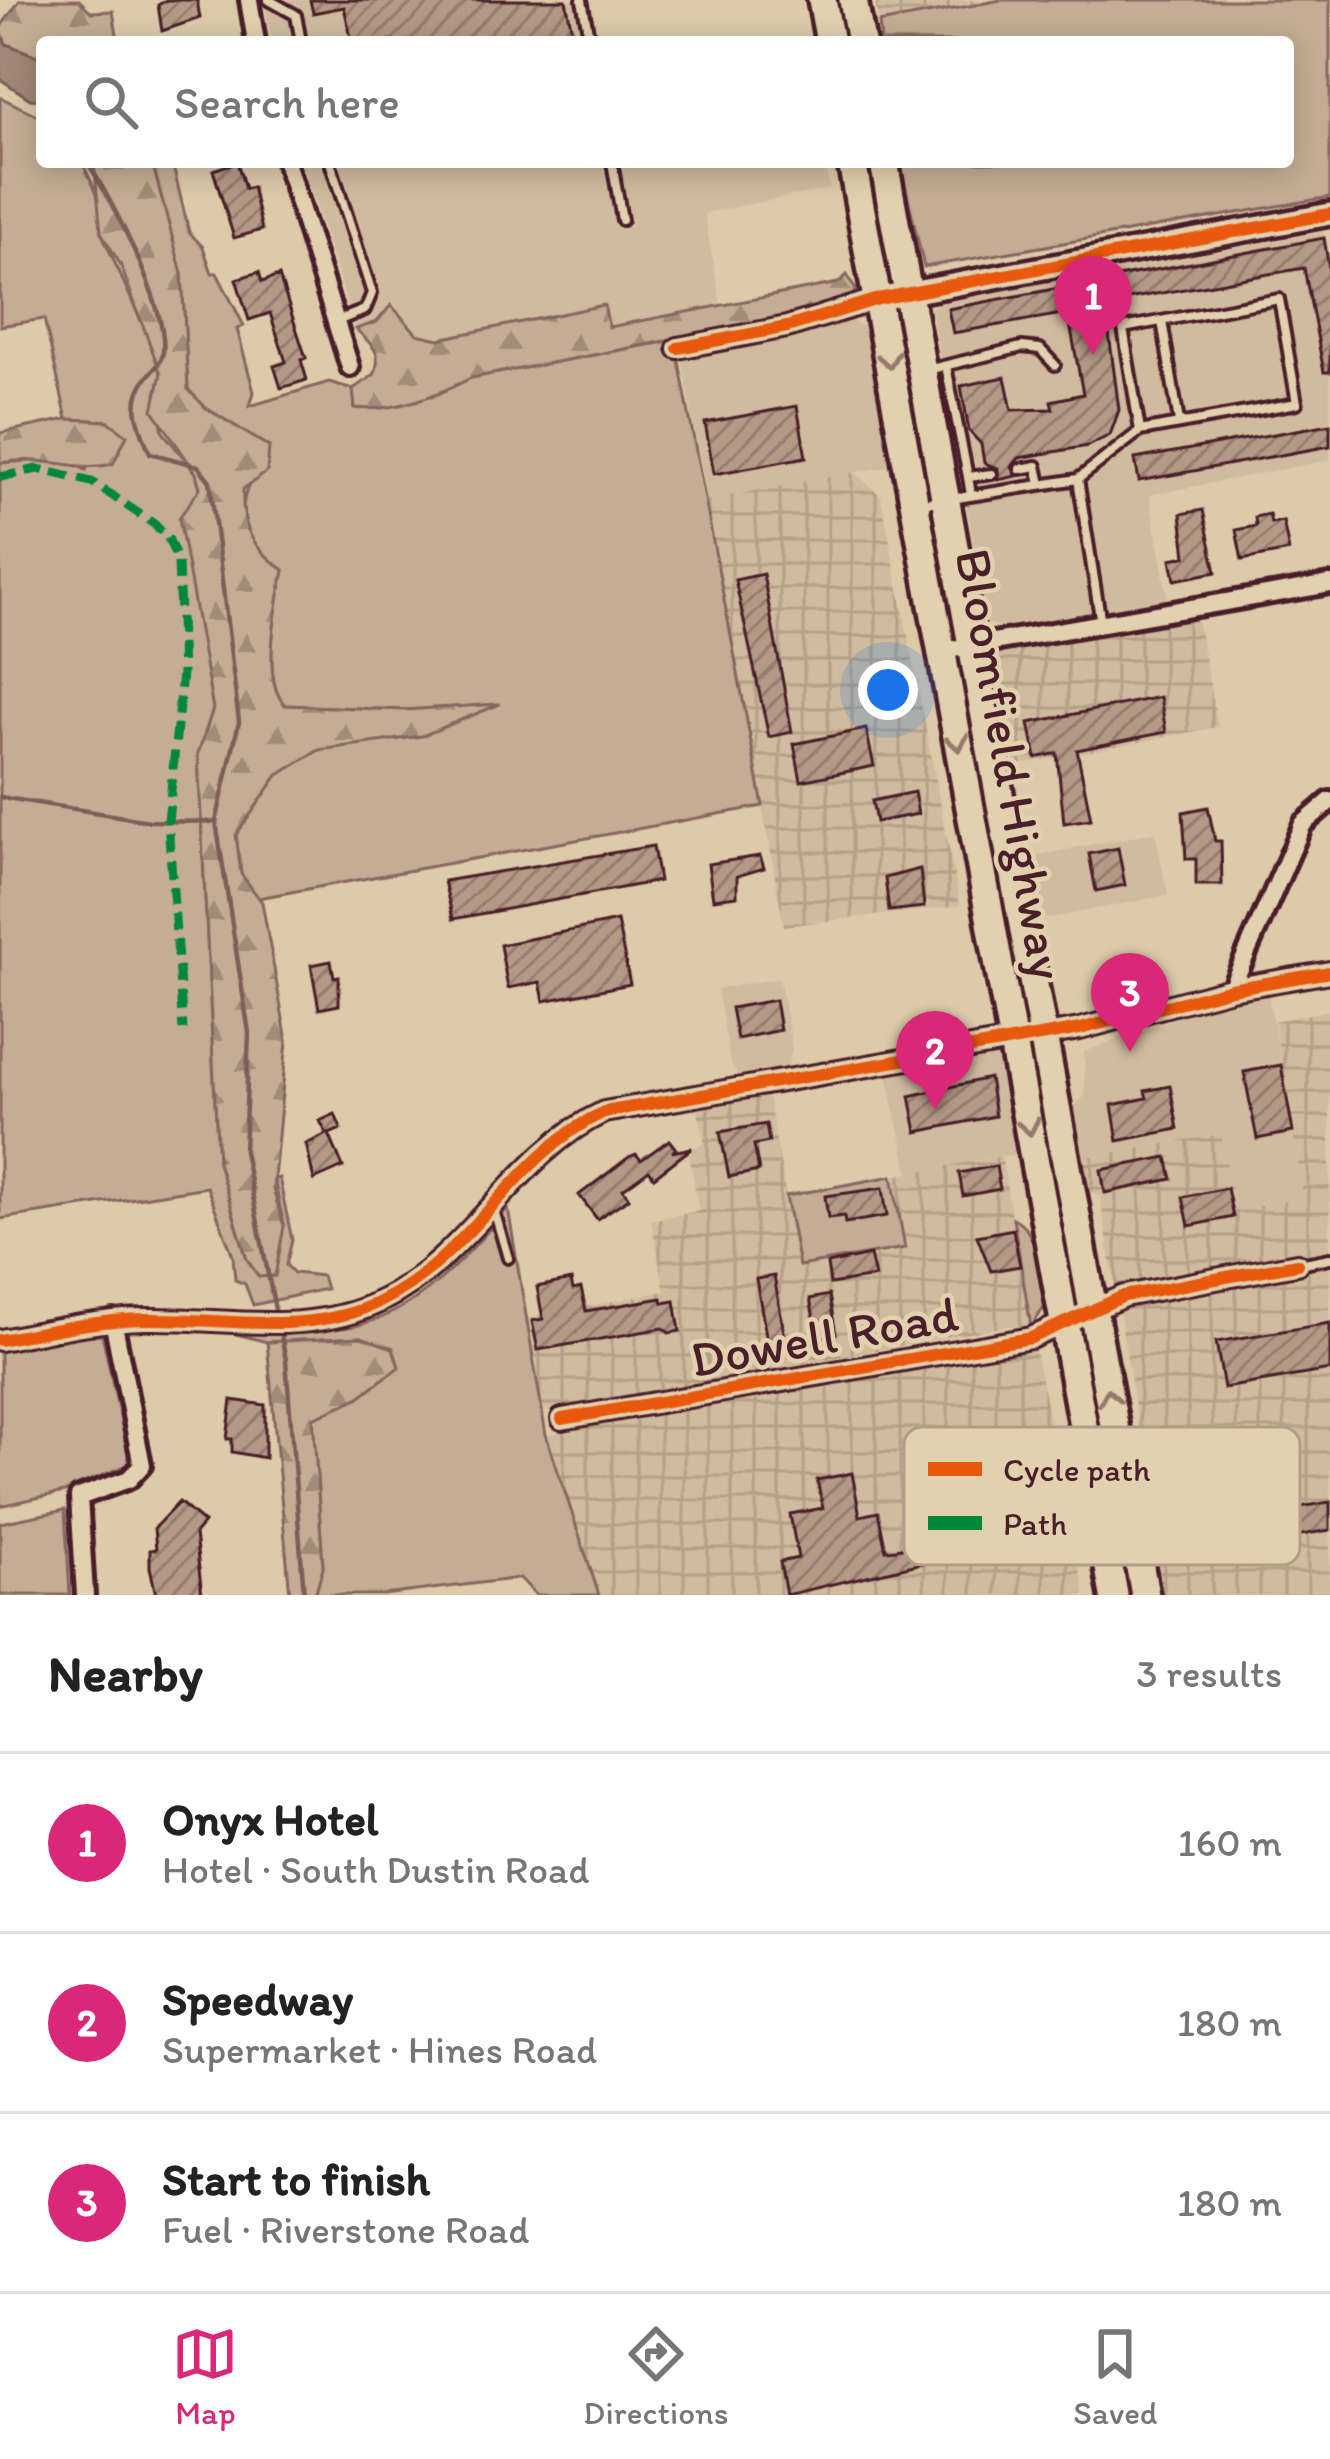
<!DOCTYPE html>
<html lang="en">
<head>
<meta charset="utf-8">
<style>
	:root { --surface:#fff; --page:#f2f2f2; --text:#222; --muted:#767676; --line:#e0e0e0; --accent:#db2777 }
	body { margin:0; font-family:Itim,sans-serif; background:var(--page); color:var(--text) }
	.you { position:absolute; left:888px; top:690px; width:42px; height:42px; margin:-30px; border:9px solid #fff; border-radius:50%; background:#1a73e8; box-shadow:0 0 0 18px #1a73e833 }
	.badge { display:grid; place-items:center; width:78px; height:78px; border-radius:50%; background:var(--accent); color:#fff; font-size:39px; font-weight:700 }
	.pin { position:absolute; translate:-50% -99px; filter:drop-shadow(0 3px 6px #0008) }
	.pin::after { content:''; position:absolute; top:63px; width:42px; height:36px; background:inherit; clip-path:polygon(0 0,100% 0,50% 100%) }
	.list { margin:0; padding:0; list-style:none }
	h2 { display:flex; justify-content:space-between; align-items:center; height:156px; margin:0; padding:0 48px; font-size:51px }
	h2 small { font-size:39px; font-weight:400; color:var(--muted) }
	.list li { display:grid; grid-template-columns:78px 1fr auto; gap:36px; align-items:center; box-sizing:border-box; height:180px; padding:0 48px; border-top:3px solid var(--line) }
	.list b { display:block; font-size:45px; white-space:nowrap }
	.list p { margin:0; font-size:39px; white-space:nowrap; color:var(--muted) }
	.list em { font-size:39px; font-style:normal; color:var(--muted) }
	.icon { flex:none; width:66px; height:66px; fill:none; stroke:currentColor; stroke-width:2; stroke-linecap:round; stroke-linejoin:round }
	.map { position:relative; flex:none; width:1330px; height:1595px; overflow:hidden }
	.search { position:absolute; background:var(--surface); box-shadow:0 6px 30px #0003; left:36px; right:36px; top:36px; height:132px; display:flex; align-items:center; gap:30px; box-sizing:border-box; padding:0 42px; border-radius:12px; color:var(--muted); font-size:45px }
	.sheet { height:696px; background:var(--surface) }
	nav { display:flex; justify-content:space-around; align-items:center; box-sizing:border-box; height:168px; border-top:3px solid var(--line); background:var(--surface); font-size:33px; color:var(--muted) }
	nav a { display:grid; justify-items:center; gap:6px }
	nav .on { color:var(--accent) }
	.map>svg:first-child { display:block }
	.built { fill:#d0bb9e }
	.industrial { fill:url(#industrial-grid) }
	.green { fill:#c4ad94; stroke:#876660; stroke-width:3 }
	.forest { fill:url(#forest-firs); stroke:#876660; stroke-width:3 }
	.water { fill:#a18777; stroke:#7e5d59; stroke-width:3 }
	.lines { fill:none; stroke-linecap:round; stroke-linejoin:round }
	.stream { stroke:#7e5d59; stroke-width:4.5 }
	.building { fill:url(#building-hatch); stroke:#4a1f2b; stroke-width:3 }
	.service-casing { stroke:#4a1f2b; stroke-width:16 }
	.minor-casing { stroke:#4a1f2b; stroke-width:26 }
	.tertiary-casing { stroke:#4a1f2b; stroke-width:30 }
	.trunk-casing { stroke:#4a1f2b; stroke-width:36 }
	.service { stroke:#e2d1ae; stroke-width:8 }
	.minor { stroke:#e2d1ae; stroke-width:16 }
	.tertiary { stroke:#e2d1ae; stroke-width:21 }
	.trunk { stroke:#e2d1ae; stroke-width:27 }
	.quiet { stroke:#00873e; stroke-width:9; stroke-dasharray:18 9; stroke-linecap:butt }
	.cycleway-casing { stroke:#e2d1ae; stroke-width:20 }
	.cycleway { stroke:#e8590c; stroke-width:12 }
	.oneway { stroke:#96786c }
	.labels { text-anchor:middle; stroke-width:9; stroke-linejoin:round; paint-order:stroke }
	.street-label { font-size:51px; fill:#4a1f2b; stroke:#e2d1ae }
	.key { fill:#e2d1ae; stroke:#b49c87; stroke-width:3 }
	.key-label { font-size:33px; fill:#4a1f2b }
</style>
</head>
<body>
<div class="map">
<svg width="1330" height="1595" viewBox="0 0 1330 1595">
	<defs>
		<pattern id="industrial-grid" width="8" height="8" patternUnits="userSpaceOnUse" patternTransform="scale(3)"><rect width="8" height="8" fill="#d0bb9e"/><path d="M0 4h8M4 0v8" fill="none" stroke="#b4a088"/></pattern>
		<pattern id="forest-firs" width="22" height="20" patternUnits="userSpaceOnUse" patternTransform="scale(3)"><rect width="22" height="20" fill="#c4ad94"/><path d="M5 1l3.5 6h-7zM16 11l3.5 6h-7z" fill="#a18c79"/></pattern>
		<pattern id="building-hatch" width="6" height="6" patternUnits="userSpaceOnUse" patternTransform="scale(3)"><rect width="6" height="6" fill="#b49986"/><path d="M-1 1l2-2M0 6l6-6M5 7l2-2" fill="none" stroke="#947c6e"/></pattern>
	</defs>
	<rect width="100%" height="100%" fill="#dccaa9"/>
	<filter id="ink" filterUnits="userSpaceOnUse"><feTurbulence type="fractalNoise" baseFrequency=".00833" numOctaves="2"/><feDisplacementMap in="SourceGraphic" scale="24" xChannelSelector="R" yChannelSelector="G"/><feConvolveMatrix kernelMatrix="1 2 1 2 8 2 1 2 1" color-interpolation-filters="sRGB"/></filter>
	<g filter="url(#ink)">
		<path class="built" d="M264 0H575L583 42H272Z
			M301 162H605L618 229 632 226 620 162H824L830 189 704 213 721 304 608 327 603 306 439 339 417 334 391 306 377 322 356 329Z
			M1323 232 1330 268V460L1149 495 1168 600 1000 627 988 623 931 308 941 302Z
			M847 319 868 329 890 466 707 500 682 357Z
			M1155 832 1168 895 1041 920 1031 862 1040 855Z
			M779 978 792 1047 787 1069 739 1077 730 1061 717 989Z
			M1268 993 1305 1197 1235 1211 1220 1134 1080 1158 1073 1117 1074 1106 1085 1096 1084 1052 1231 998Z
			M980 1054 999 1058 1018 1157 1003 1155 909 1173 886 1071Z"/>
		<path class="industrial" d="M875 0H1001L879 23Z
			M855 472 881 496 960 906 784 926 707 500Z
			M1196 614 1218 727 1011 766 993 655Z
			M1330 1010V1595H1161L1141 1492 1155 1480 1181 1475 1176 1445 1142 1447 1100 1197 1086 1187 1080 1158 1221 1134 1235 1211 1304 1197 1274 1021Z
			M767 1091 799 1266 905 1247 892 1176 1001 1156 1031 1327 1007 1326 543 1412 528 1318 665 1291 651 1220 699 1211 688 1149 705 1144 696 1102Z
			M1035 1350 1085 1595H599L546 1435Z"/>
		<path class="green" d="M1001 0H1330V197L924 267 900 162H1288V42H881L879 23Z
			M0 97 42 118V162H82L100 199 101 232 154 350 161 374 156 394 163 432 196 473 200 488 196 599 213 709 198 754 218 1162 247 1259 259 1277 284 1225 274 1179 279 1178 292 1240 286 1265 294 1273 322 1276 326 1289 253 1305 245 1284 235 1280 233 1256 207 1187 0 1219V463L61 459 86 470 108 421 67 419 44 319 0 326Z
			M152 162H172L189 232 203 247 212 273H217L244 326 237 329 254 392 250 406 329 382 353 389 355 408 436 395 471 378 675 340 763 806 258 898 241 874 236 835 278 775 319 750 494 705 404 710 285 705C261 680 276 604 284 570 227 531 236 500 269 447L206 408 188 390 182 274Z
			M892 1176 905 1248 799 1266 786 1196Z
			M508 1208 546 1435 599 1595H536L520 1578 384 1595H315L323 1567 313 1418 358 1398 361 1337 267 1342 240 1335C259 1328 310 1331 334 1329 409 1324 461 1262 508 1208Z
			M1013 1218C1040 1230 1040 1280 1045 1306L1031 1327Z
			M101 1329 130 1464 64 1492 0 1506V1350Z
			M65 1510 70 1595H0V1523Z"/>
		<path class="forest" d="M20 0H79L91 12 113 11 118 41 42 42V58L6 44 0 28Z
			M94 162H152L182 274 188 389 206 408 269 447 267 472 243 489C241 528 252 548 284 570 277 604 260 681 285 705L404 710 500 704 422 736 319 750 278 775 236 835 241 874 262 902 287 1041 273 1189 284 1226 275 1276 259 1277 247 1259 218 1162 198 754 213 709 179 518 200 488 196 473 153 410 161 374 120 264 101 232Z
			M847 275 856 290 851 298 792 317 471 378C436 395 394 413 355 408L353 389 374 375C384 351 370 344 356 329L377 322 391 305 417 334 439 339 604 305 609 327 838 283Z
			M67 419 108 421 127 435 113 464C75 473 44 454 0 463V433Z
			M361 1337 393 1348 399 1367 358 1398 313 1418 323 1567 315 1595H290L267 1342Z"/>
		<path class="water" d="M0 34 6 44 42 58V100L30 99 0 79Z"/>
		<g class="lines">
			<path class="stream" d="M87 162C111 198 169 310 163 352 162 361 155 368 149 375 126 401 139 425 150 453L198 466 210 481 239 722 216 822 249 1033 244 1151 276 1315
				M0 797 149 821 216 822
				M279 1326 286 1360 304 1595"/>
		</g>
		<path class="building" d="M167 0H197L200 18 162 31 158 5Z
			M310 0H566L574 42H352L344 7 313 13Z
			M237 162 245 189 252 187 262 230 234 238 213 170Z
			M1324 238 1330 274V372H1324L1304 268 1105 303 1119 410 1110 435 1088 446 1019 458 1012 467 1017 476 998 480V468L984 463 981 444 969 431 961 386 1005 377 1012 410 1053 409 1051 401 1083 394 1068 313 953 333 948 309Z
			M259 272 262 282 279 276 306 358 301 360 307 380 281 388 274 366 286 362 270 313 249 320 236 279Z
			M797 406 806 457 714 474 705 423Z
			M1330 424V446L1139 481 1135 459Z
			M1203 510 1216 572 1175 580 1171 559 1186 556 1181 514Z
			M1269 514 1271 523 1283 521 1289 551 1242 560 1236 530 1256 526 1255 517Z
			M763 574 792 732 769 737 735 580Z
			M1160 697 1166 732 1077 750 1091 819 1064 823 1057 753 1036 758 1029 723Z
			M866 729 874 766 801 781 794 744Z
			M914 792 918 814 876 822 872 801Z
			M1208 807 1215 841H1221L1222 885H1196V859H1186L1183 812Z
			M653 846 659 881 453 919 444 881Z
			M1118 848 1125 885 1096 891 1089 854Z
			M760 856 764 868 737 876V896L713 899 708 864Z
			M920 869 924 907 889 911 885 878Z
			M617 921 630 984 544 1001 540 982 508 988 500 945Z
			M331 961 334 977 339 976V1005L319 1009 311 965Z
			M775 1000 780 1030 737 1039 731 1008Z
			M1281 1065 1293 1132 1257 1139 1244 1072Z
			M989 1078 995 1116 917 1132 910 1096Z
			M1170 1086 1178 1129 1118 1141 1112 1105 1147 1098 1145 1091Z
			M335 1114 341 1129 329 1134 343 1167 314 1180 306 1144 327 1134 320 1121Z
			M766 1124 769 1142 754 1145 759 1171 729 1177 720 1132Z
			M669 1140 676 1149 672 1152 692 1148 654 1177 649 1170 623 1189 629 1198 597 1219 579 1195 629 1157 636 1154 641 1160Z
			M1167 1157 1172 1179 1105 1193 1101 1170Z
			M996 1166 1000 1189 963 1196 959 1173Z
			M883 1188 887 1216 845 1223 844 1216 828 1218 825 1196Z
			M1227 1188 1233 1217 1189 1226 1183 1197Z
			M1013 1229 1020 1266 991 1271 977 1236Z
			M870 1255 875 1277 830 1284 827 1264Z
			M774 1276 787 1349 769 1352 756 1279Z
			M571 1280 573 1290 581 1288 586 1311 662 1298 663 1303 675 1301 680 1331 669 1333 663 1328 538 1350 532 1321 543 1319 537 1287Z
			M829 1295 836 1334 818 1338 810 1299Z
			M1330 1323V1370L1224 1388 1216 1342Z
			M232 1400 265 1405V1458L232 1452V1439H227Z
			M1024 1454 1032 1496 1013 1500 1021 1540 786 1595 780 1562 798 1558 790 1514 823 1508 817 1480 852 1473 860 1516 878 1512 886 1550 896 1549 947 1539 937 1472Z
			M179 1502 204 1523 195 1534 202 1595H156L150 1567V1550L156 1549 154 1528Z
			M1330 1502V1530L1210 1551 1205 1523Z"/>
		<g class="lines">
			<g class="service-casing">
				<path id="service" d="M269 0 296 15 301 42
					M582 0 590 42
					M330 162 372 293 365 310 337 321
					M612 162 622 220
					M1162 321 1179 422
					M946 366 968 477
					M931 369 1022 347 1040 349 1055 365
					M1020 469 1037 466 1041 484
					M1078 479 1101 623
					M971 495 968 477 992 474
					M919 504 1078 479 1140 431 1123 328 1279 299 1297 403 1140 431
					M494 1210 508 1258
					M1299 1264 1330 1258"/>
			</g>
			<g class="minor-casing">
				<path id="minor" d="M249 0 256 42
					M286 162 350 367
					M678 348 787 327 878 299
					M941 651 1330 584
					M1231 989 1303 824 1330 801
					M0 1340C48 1331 96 1320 145 1319 224 1317 307 1338 381 1301 471 1257 515 1153 604 1112L1080 1029 1231 989 1330 972
					M562 1419 1031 1338 1124 1296 1297 1264
					M85 1595 79 1497 129 1479 142 1465 113 1320"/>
			</g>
			<g class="tertiary-casing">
				<path id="tertiary" d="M878 299 1330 214"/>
			</g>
			<g class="trunk-casing">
				<path id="trunk" d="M822 0 830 42
					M853 0 861 42
					M852 162 1114 1595
					M884 162 1145 1595"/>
			</g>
			<use href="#service" class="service"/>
			<use href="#minor" class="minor"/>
			<use href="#tertiary" class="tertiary"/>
			<use href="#trunk" class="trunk"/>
			<path class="quiet" d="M0 477 38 469 92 482 154 524 168 538 178 561 182 673 168 822 183 1030"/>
			<g class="cycleway-casing">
				<path id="cycleway" d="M678 348 787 327 878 299 1330 214
					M0 1340C48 1331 96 1320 145 1319 224 1317 307 1338 381 1301 471 1257 515 1153 604 1112L1080 1029 1231 989 1330 972
					M562 1419 1031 1338 1124 1296 1297 1264"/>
			</g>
			<use href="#cycleway" class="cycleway"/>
		</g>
		<defs><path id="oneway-chevron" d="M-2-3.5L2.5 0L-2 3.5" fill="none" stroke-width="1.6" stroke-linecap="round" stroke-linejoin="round" transform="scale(3)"/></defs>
		<g class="oneway">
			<use href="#oneway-chevron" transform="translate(889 360) rotate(80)"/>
			<use href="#oneway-chevron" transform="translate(958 743) rotate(80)"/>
			<use href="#oneway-chevron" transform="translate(1029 1127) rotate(79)"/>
			<use href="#oneway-chevron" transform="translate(1109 1397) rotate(-100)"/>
		</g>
	</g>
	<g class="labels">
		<g class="street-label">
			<text transform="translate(1011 764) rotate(80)" y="18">Bloomfield Highway</text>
			<text transform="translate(824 1336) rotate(-10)" y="18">Dowell Road</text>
		</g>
	</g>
	<rect x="904" y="1427" width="396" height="138" rx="18" class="key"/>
	<rect x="928" y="1462" width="54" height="14" fill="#e8590c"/>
	<rect x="928" y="1516" width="54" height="14" fill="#00873e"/>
	<g class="key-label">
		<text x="1003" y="1481">Cycle path</text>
		<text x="1003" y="1535">Path</text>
	</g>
</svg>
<div class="you"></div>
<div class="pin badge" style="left:1093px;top:355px">1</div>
<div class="pin badge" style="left:935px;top:1110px">2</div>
<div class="pin badge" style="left:1130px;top:1052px">3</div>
<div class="search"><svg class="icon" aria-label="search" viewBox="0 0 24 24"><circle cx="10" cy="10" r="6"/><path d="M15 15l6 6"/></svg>Search here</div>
</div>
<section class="sheet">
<h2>Nearby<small>3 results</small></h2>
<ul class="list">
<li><span class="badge">1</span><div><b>Onyx Hotel</b><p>Hotel · South Dustin Road</p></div><em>160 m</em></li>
<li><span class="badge">2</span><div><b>Speedway</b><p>Supermarket · Hines Road</p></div><em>180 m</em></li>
<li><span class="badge">3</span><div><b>Start to finish</b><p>Fuel · Riverstone Road</p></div><em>180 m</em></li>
</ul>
</section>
<nav>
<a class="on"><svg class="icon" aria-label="map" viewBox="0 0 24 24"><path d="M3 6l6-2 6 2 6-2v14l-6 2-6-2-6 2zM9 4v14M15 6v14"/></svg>Map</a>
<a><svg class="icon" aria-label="directions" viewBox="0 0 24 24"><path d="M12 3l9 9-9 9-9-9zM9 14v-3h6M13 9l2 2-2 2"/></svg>Directions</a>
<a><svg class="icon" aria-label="saved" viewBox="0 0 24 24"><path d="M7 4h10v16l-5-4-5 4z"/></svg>Saved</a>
</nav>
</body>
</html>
